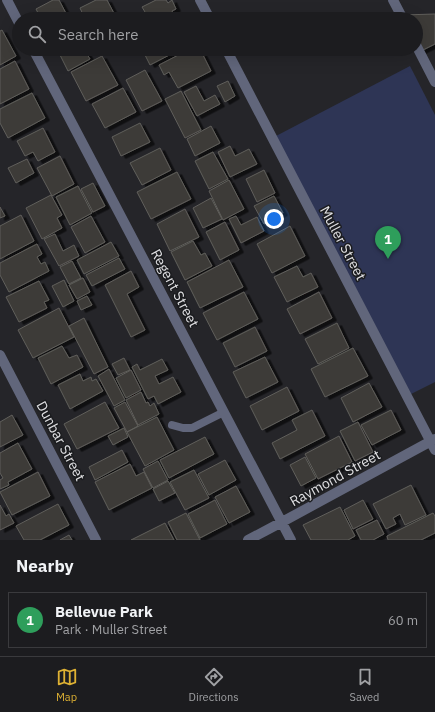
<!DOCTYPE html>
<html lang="en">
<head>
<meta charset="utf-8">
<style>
	:root { --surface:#1c1c1f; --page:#252528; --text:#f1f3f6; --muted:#a0a1a4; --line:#3a3a3d; --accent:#deb133 }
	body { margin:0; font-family:"IBM Plex Sans",sans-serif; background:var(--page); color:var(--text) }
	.you { position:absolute; left:274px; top:219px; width:14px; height:14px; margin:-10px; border:3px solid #fff; border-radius:50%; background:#1a73e8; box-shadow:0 0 0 6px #1a73e833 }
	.badge { display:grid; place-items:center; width:26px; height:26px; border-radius:50%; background:var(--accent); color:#fff; font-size:13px; font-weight:700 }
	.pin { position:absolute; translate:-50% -33px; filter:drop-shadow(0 1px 2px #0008) }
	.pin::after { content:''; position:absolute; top:21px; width:14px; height:12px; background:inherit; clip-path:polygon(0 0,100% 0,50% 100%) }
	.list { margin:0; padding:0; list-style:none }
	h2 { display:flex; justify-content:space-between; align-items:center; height:52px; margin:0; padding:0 16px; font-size:17px }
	h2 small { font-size:13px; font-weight:400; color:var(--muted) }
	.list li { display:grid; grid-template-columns:26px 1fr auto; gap:12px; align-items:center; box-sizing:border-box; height:56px; margin:0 8px 8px; padding:0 8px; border:1px solid var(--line); border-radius:0px }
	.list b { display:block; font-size:15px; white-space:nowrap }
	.list p { margin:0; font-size:13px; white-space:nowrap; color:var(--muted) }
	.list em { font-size:13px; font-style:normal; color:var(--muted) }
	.icon { flex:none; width:22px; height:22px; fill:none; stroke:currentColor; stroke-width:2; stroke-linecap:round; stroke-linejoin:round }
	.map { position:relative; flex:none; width:435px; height:540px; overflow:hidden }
	.search { position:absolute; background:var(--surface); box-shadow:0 4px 16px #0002; left:12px; right:12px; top:12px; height:44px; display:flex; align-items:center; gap:10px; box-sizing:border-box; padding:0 14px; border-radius:22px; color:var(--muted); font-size:15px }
	.sheet { height:116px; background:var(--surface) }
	nav { display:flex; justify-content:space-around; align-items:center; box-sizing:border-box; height:56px; border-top:1px solid var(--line); background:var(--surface); font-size:11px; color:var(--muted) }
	nav a { display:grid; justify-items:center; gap:2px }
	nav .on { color:var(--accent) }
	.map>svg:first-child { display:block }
	.green { fill:#2e3555 }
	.building { fill:#3d3b38; stroke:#605f5b; filter:url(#shadow) }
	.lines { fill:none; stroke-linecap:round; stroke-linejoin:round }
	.service { stroke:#61667b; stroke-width:8 }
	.minor { stroke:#61667b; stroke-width:10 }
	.labels { text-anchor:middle; stroke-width:3; stroke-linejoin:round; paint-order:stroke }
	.street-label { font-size:14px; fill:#e0e0e3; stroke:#1b1c1f }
</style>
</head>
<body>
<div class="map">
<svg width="435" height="540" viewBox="0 0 435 540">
	<defs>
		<filter id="shadow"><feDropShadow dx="4.5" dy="2.5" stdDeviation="0" flood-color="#0009"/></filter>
	</defs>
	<rect width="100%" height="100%" fill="#252529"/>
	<path class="green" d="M410 66 435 115V382L411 394 276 136Z"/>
	<path class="building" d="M53 0H59L69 19H41L36 9Z
		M96 0H107L117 19H85L80 8Z
		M156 0H166L168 3 172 0 176 9 172 11 175 18 173 19H156L153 14 148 17 142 7Z
		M435 14V44L421 51 416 40V19H405L402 15Z
		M2 30 16 56 0 65V31Z
		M57 49H84L90 59 68 71Z
		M142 49H181L150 65Z
		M190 49H200L211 71 178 88 169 72 164 75 159 65Z
		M102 56 118 85 86 101 71 72Z
		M15 61 29 89 0 104V69Z
		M145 70 162 101 142 111 126 80Z
		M228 81 235 96 225 102 217 86Z
		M196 86 204 101 215 95 220 104 197 116 184 92Z
		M123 88 136 112 105 128 92 104Z
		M181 91 201 130 185 138 165 99Z
		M32 93 45 118 8 138 0 123V109Z
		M140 123 150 142 121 156 112 137Z
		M211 126 220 143 195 156 187 139Z
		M43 128 55 152 38 161 33 152 25 156 17 141Z
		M230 146 235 156 249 149 257 164 230 177 218 152Z
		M160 148 171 170 142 185 130 163Z
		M213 152 228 179 209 189 195 161Z
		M60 156 74 184 52 196 37 168Z
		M27 159 34 173 16 183 8 168Z
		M264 170 275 193 257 202 246 179Z
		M177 172 191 199 151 219 137 192Z
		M229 180 244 209 223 220 209 191Z
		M93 183 105 206 93 212 81 189Z
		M78 186 92 213 70 225 56 197Z
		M51 195 62 215 57 218 62 228 42 239 26 208Z
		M274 196 283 213 264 224 254 206Z
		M211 198 222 219 203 228 193 208Z
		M0 207 5 216 0 218Z
		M185 209 199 237 170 251 157 224Z
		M21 215 34 241 0 259V226Z
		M91 216 105 242 85 253 71 227Z
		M236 216 241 225 257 217 264 231 241 243 229 219Z
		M225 222 239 250 220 260 206 232Z
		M290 226 305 256 272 273 257 244Z
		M55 234 63 251 74 245 79 256 59 266 44 239Z
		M193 241 201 255 205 253 212 266 185 280 171 252Z
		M111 242 119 256 84 274 77 260Z
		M37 244 42 254 37 257 41 264 45 262 49 271 9 292 0 275V263Z
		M119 258 125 269 92 286 86 275Z
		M229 260 243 287 200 308 187 282Z
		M72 261 81 278 69 284 60 267Z
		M297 266 303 277 311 273 318 287 287 302 274 277Z
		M131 271 139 287 127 294 145 330 131 337 105 285Z
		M83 278 90 292 77 299 69 285Z
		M64 280 74 301 63 307 52 286Z
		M39 281 49 300 44 302 47 308 19 322 6 297Z
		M244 292 258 319 217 340 203 313Z
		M319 292 332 318 300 334 287 309Z
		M87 296 92 305 81 310 77 301Z
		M59 308 74 337 33 358 18 330Z
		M84 318 108 367 94 374 69 326Z
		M337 323 349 348 318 364 305 339Z
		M255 327 267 351 235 367 223 343Z
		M62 346 69 358 77 355 83 367 51 384 38 358Z
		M353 348 368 376 325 397 311 369Z
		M265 357 278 382 246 398 233 372Z
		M124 358 130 370 118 375 112 364Z
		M162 359 168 370 155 376 159 384 173 377 181 392 158 404 154 396 148 399 132 367 137 364 140 370Z
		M109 369 125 400 114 406 98 376Z
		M131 370 141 390 126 398 116 378Z
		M80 374 83 381 91 377 92 381 96 379 103 391 70 409 58 385Z
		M369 383 382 407 353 422 341 398Z
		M287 387 299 411 262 430 250 406Z
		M141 392 146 403 148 402 150 406 154 403 159 414 138 425 126 400Z
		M105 402 119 428 77 449 64 424Z
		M125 402 138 426 127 432 114 408Z
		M312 410 325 436 280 459 272 443 297 430 292 420Z
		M391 410 401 430 372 445 361 425Z
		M12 415 23 435 0 447V422Z
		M157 417 174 450 145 466 127 432Z
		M358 422 373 452 355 461 340 431Z
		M124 428 128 437 113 445 108 436Z
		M339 436 352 462 318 479 305 454Z
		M205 437 214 454 169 478 160 460Z
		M18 443 32 469 8 482 9 485 0 489V480L3 478 0 473V453Z
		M122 450 128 462 95 480 89 467Z
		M305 457 316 478 301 486 290 465Z
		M225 460 236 480 209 495 198 474Z
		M158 461 168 480 153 488 143 469Z
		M130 464 136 476 144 472 152 488 109 510 95 482Z
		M194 470 209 498 185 510 170 482Z
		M38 472 50 496 12 515 0 492Z
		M168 481 175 493 159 501 153 489Z
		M411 485 426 515 405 525 400 514 393 518 396 524 386 529 373 504Z
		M236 486 250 512 229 523 215 497Z
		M215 500 227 524 200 538 188 514Z
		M363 500 373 519 353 529 344 510Z
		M58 504 69 525 40 540H24L16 526Z
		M0 505 6 516 9 514 14 523 0 530Z
		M340 507 355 536 348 540H311L303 525Z
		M186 513 200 540H177L168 522Z
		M433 513 435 516V533L421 540H388L387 536Z
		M377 520 384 534 373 540H361L356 530Z
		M165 523 174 540H131Z
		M69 535 72 540H60Z"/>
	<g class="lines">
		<path class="service" d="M172 425 183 428H192L224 412"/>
		<path class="minor" d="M7 0 19 23
			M200 0 210 19
			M393 0 403 19
			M416 45 435 82
			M33 49 291 540
			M226 49 435 450
			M0 355 96 540
			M248 540 282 522 435 439"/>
	</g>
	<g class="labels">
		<g class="street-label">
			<text transform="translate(343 243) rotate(62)" y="5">Muller Street</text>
			<text transform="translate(175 288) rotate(62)" y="5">Regent Street</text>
			<text transform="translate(61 441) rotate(62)" y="5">Dunbar Street</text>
			<text transform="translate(335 478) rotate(-29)" y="5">Raymond Street</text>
		</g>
	</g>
</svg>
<div class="you"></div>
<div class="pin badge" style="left:388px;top:259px;background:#2e9e5b">1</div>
<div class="search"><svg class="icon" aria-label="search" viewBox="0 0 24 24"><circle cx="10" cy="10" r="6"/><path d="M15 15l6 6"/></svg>Search here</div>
</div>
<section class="sheet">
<h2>Nearby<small></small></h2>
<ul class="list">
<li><span class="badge" style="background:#2e9e5b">1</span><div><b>Bellevue Park</b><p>Park · Muller Street</p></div><em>60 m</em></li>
</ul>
</section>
<nav>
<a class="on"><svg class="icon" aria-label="map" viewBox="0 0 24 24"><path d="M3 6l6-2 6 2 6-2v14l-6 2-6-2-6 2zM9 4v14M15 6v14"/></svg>Map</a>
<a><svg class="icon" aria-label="directions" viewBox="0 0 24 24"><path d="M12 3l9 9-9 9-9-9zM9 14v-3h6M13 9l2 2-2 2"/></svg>Directions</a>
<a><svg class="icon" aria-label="saved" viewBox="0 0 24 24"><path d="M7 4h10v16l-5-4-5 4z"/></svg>Saved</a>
</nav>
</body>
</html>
